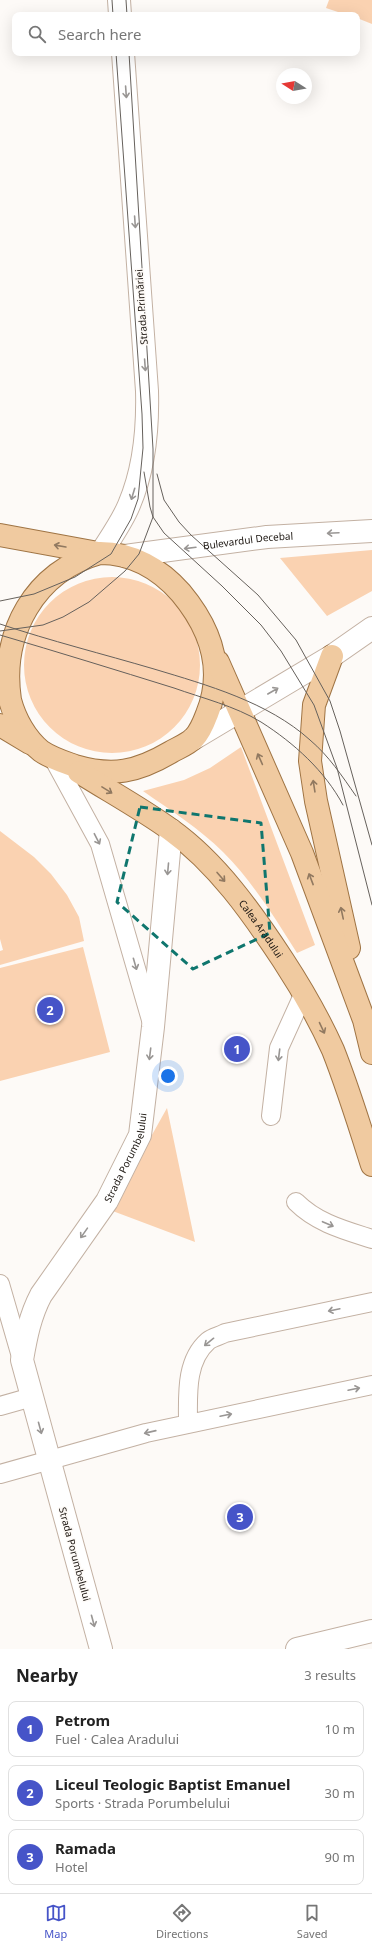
<!DOCTYPE html>
<html lang="en">
<head>
<meta charset="utf-8">
<style>
	:root { --surface:#fff; --page:#f6f6f6; --text:#222; --muted:#767676; --line:#e0e0e0; --accent:#4654c8 }
	body { margin:0; font-family:"Noto Sans",sans-serif; background:var(--page); color:var(--text) }
	.compass { position:absolute; left:276px; top:68px; width:36px; height:36px; border-radius:50%; background:var(--surface); box-shadow:0 4px 16px #0002; rotate:281deg }
	.you { position:absolute; left:168px; top:1076px; width:14px; height:14px; margin:-10px; border:3px solid #fff; border-radius:50%; background:#1a73e8; box-shadow:0 0 0 6px #1a73e833 }
	.badge { display:grid; place-items:center; width:26px; height:26px; border-radius:50%; background:var(--accent); color:#fff; font-size:13px; font-weight:700 }
	.pin { position:absolute; translate:-50% -50%; border:2px solid #fff; box-shadow:0 1px 4px #0006 }
	.list { margin:0; padding:0; list-style:none }
	h2 { display:flex; justify-content:space-between; align-items:center; height:52px; margin:0; padding:0 16px; font-size:17px }
	h2 small { font-size:13px; font-weight:400; color:var(--muted) }
	.list li { display:grid; grid-template-columns:26px 1fr auto; gap:12px; align-items:center; box-sizing:border-box; height:56px; margin:0 8px 8px; padding:0 8px; border:1px solid var(--line); border-radius:8px }
	.list b { display:block; font-size:15px; white-space:nowrap }
	.list p { margin:0; font-size:13px; white-space:nowrap; color:var(--muted) }
	.list em { font-size:13px; font-style:normal; color:var(--muted) }
	.icon { flex:none; width:22px; height:22px; fill:none; stroke:currentColor; stroke-width:2; stroke-linecap:round; stroke-linejoin:round }
	.map { position:relative; flex:none; width:372px; height:1649px; overflow:hidden }
	.search { position:absolute; background:var(--surface); box-shadow:0 4px 16px #0002; left:12px; right:12px; top:12px; height:44px; display:flex; align-items:center; gap:10px; box-sizing:border-box; padding:0 14px; border-radius:8px; color:var(--muted); font-size:15px }
	.sheet { height:244px; background:var(--surface) }
	nav { display:flex; justify-content:space-around; align-items:center; box-sizing:border-box; height:56px; border-top:1px solid var(--line); background:var(--surface); font-size:11px; color:var(--muted) }
	nav a { display:grid; justify-items:center; gap:2px }
	nav .on { color:var(--accent) }
	.map>svg:first-child { display:block }
	.green { fill:#fad2b1 }
	.lines { fill:none; stroke-linecap:round; stroke-linejoin:round }
	.service-casing { stroke:#c3b1a3; stroke-width:20 }
	.minor-casing { stroke:#c3b1a3; stroke-width:24 }
	.tertiary-casing { stroke:#c3b1a3; stroke-width:24 }
	.secondary-casing { stroke:#c3b1a3; stroke-width:24 }
	.primary-casing { stroke:#9f7444; stroke-width:24 }
	.service { stroke:#fff; stroke-width:18 }
	.minor { stroke:#fff; stroke-width:22 }
	.tertiary { stroke:#fff; stroke-width:22 }
	.secondary { stroke:#fff; stroke-width:22 }
	.primary { stroke:#f0caa0; stroke-width:22 }
	.tram { stroke:#66615c; stroke-width:1 }
	.oneway { stroke:#999694 }
	.oneway2 { stroke:#917960 }
	.marked { fill:none; stroke:#0f766e; stroke-width:3; stroke-dasharray:8 5; stroke-linejoin:round }
	.labels { text-anchor:middle; stroke-width:3; stroke-linejoin:round; paint-order:stroke }
	.street-label { font-size:10px; fill:#1c1611; stroke:#fdfaf7 }
</style>
</head>
<body>
<div class="map">
<svg width="372" height="1649" viewBox="0 0 372 1649">
	<rect width="100%" height="100%" fill="#fdfaf7"/>
	<path class="green" d="M329 0H372V24L357 18V15H347L326 8Z
		M372 550V591L327 616 280 558Z
		M24 665a88 88 0 1 1 176 0a88 88 0 1 1-176 0Z
		M241 747 315 945 297 953C275 918 253 882 223 852 200 829 170 810 143 791L184 780 210 768Z
		M0 831 34 857 51 874 67 895 79 917 84 941 0 965V951L3 950 0 939Z
		M83 947 110 1052 0 1081V968Z
		M167 1108 195 1242 110 1210Z"/>
	<g class="lines">
		<g class="service-casing">
			<path id="service" d="M52 756 100 844 151 1020
				M271 1116 279 1048 304 993
				M296 1202C317 1223 344 1230 372 1239
				M0 1284 22 1360
				M0 1406 32 1397
				M188 1423C188 1396 185 1361 208 1341 213 1337 220 1336 225 1333L372 1302
				M0 1474 146 1433 372 1385"/>
		</g>
		<g class="minor-casing">
			<g id="minor">
				<path id="s1" d="M101 1649 22 1360C26 1337 30 1316 41 1295L107 1201 140 1135 153 1027 171 830"/>
				<path d="M297 1649 372 1631"/>
			</g>
		</g>
		<g class="tertiary-casing">
			<path id="tertiary" d="M119 0 120 15
				M101 553C111 537 122 522 129 505 144 470 148 428 147 391L123 53"/>
		</g>
		<g class="secondary-casing">
			<g id="secondary">
				<path id="s2" d="M125 556 267 537 372 531"/>
				<path d="M193 739 332 656 372 628"/>
			</g>
		</g>
		<g class="primary-casing">
			<g id="primary">
				<path d="M0 535 98 553"/>
				<path d="M100 553C132 553 160 569 181 593 211 629 225 670 207 714 204 722 200 732 194 738 188 744 178 748 171 752 137 772 113 777 75 766 64 762 51 758 41 751 26 739 15 719 10 700 0 633 35 571 100 553Z"/>
				<path d="M332 656 314 705 310 761 316 801 349 948"/>
				<path d="M218 662 302 853 364 1020 372 1053"/>
				<path d="M0 725 30 743"/>
				<path id="s3" d="M79 772C109 791 142 809 171 830 217 863 252 913 283 960 302 989 319 1019 333 1050 348 1088 360 1127 372 1165"/>
			</g>
		</g>
		<use href="#service" class="service"/>
		<use href="#minor" class="minor"/>
		<use href="#tertiary" class="tertiary"/>
		<use href="#secondary" class="secondary"/>
		<use href="#primary" class="primary"/>
		<path class="tram" d="M112 0 113 15
			M126 0 127 15
			M144 472 150 507 153 517 164 533 222 586 261 625 281 651 314 705 337 768 372 905
			M157 474 164 500 179 522 191 535 258 595 296 640 330 701 340 731 372 845
			M0 601 34 594 75 577 111 554 131 519 138 499 143 448 142 414 116 53
			M0 624C51 641 103 654 154 669 207 685 268 702 310 740 329 756 342 776 356 796
			M0 631 43 625 63 617 89 602 125 571 139 554 153 517V449L129 53
			M0 635C58 652 116 670 174 688 202 698 235 706 261 722 294 743 325 771 343 805"/>
	</g>
	<defs><path id="oneway-shaft" d="M-6 0H5M1.5-3L5.5 0L1.5 3" fill="none" stroke-width="1.6" stroke-linecap="round" stroke-linejoin="round"/></defs>
	<g class="oneway">
		<use href="#oneway-shaft" transform="translate(126 92) rotate(86)"/>
		<use href="#oneway-shaft" transform="translate(135 222) rotate(86)"/>
		<use href="#oneway-shaft" transform="translate(145 365) rotate(86)"/>
		<use href="#oneway-shaft" transform="translate(133 494) rotate(107)"/>
		<use href="#oneway-shaft" transform="translate(333 533) rotate(177)"/>
		<use href="#oneway-shaft" transform="translate(190 548) rotate(173)"/>
		<use href="#oneway-shaft" transform="translate(273 691) rotate(-30)"/>
		<use href="#oneway-shaft" transform="translate(97 839) rotate(63)"/>
		<use href="#oneway-shaft" transform="translate(168 869) rotate(95)"/>
		<use href="#oneway-shaft" transform="translate(135 964) rotate(74)"/>
		<use href="#oneway-shaft" transform="translate(150 1054) rotate(97)"/>
		<use href="#oneway-shaft" transform="translate(279 1055) rotate(97)"/>
		<use href="#oneway-shaft" transform="translate(328 1224) rotate(23)"/>
		<use href="#oneway-shaft" transform="translate(84 1233) rotate(125)"/>
		<use href="#oneway-shaft" transform="translate(334 1310) rotate(168)"/>
		<use href="#oneway-shaft" transform="translate(209 1342) rotate(141)"/>
		<use href="#oneway-shaft" transform="translate(354 1389) rotate(-12)"/>
		<use href="#oneway-shaft" transform="translate(226 1415) rotate(-12)"/>
		<use href="#oneway-shaft" transform="translate(40 1428) rotate(75)"/>
		<use href="#oneway-shaft" transform="translate(150 1432) rotate(167)"/>
		<use href="#oneway-shaft" transform="translate(93 1621) rotate(75)"/>
	</g>
	<g class="oneway2">
		<use href="#oneway-shaft" transform="translate(60 546) rotate(-170)"/>
		<use href="#oneway-shaft" transform="translate(260 759) rotate(-114)"/>
		<use href="#oneway-shaft" transform="translate(314 786) rotate(-99)"/>
		<use href="#oneway-shaft" transform="translate(107 790) rotate(32)"/>
		<use href="#oneway-shaft" transform="translate(221 877) rotate(49)"/>
		<use href="#oneway-shaft" transform="translate(311 879) rotate(-111)"/>
		<use href="#oneway-shaft" transform="translate(342 913) rotate(-102)"/>
		<use href="#oneway-shaft" transform="translate(322 1028) rotate(65)"/>
	</g>
	<path class="marked" d="M140 807 261 823 270 933 193 969 117 902Z"/>
	<g class="labels">
		<g class="street-label">
			<text transform="translate(141 307) rotate(-94)" y="4">Strada Primăriei</text>
			<text dy="4" stroke="none"><textPath href="#s2" startOffset="124">Bulevardul Decebal</textPath></text>
			<text dy="4" stroke="none"><textPath href="#s3" startOffset="243">Calea Aradului</textPath></text>
			<text dy="4" stroke="none"><textPath href="#s1" startOffset="530">Strada Porumbelului</textPath></text>
			<text transform="translate(75 1554) rotate(75)" y="4">Strada Porumbelului</text>
		</g>
	</g>
</svg>
<svg class="compass" viewBox="-18 -18 36 36"><path d="M0-13l5 13h-10z" fill="#e53935"/><path d="M0 13l5-13h-10z" fill="#767676"/></svg>
<div class="you"></div>
<div class="pin badge" style="left:237px;top:1049px">1</div>
<div class="pin badge" style="left:50px;top:1010px">2</div>
<div class="pin badge" style="left:240px;top:1517px">3</div>
<div class="search"><svg class="icon" aria-label="search" viewBox="0 0 24 24"><circle cx="10" cy="10" r="6"/><path d="M15 15l6 6"/></svg>Search here</div>
</div>
<section class="sheet">
<h2>Nearby<small>3 results</small></h2>
<ul class="list">
<li><span class="badge">1</span><div><b>Petrom</b><p>Fuel · Calea Aradului</p></div><em>10 m</em></li>
<li><span class="badge">2</span><div><b>Liceul Teologic Baptist Emanuel</b><p>Sports · Strada Porumbelului</p></div><em>30 m</em></li>
<li><span class="badge">3</span><div><b>Ramada</b><p>Hotel</p></div><em>90 m</em></li>
</ul>
</section>
<nav>
<a class="on"><svg class="icon" aria-label="map" viewBox="0 0 24 24"><path d="M3 6l6-2 6 2 6-2v14l-6 2-6-2-6 2zM9 4v14M15 6v14"/></svg>Map</a>
<a><svg class="icon" aria-label="directions" viewBox="0 0 24 24"><path d="M12 3l9 9-9 9-9-9zM9 14v-3h6M13 9l2 2-2 2"/></svg>Directions</a>
<a><svg class="icon" aria-label="saved" viewBox="0 0 24 24"><path d="M7 4h10v16l-5-4-5 4z"/></svg>Saved</a>
</nav>
</body>
</html>
